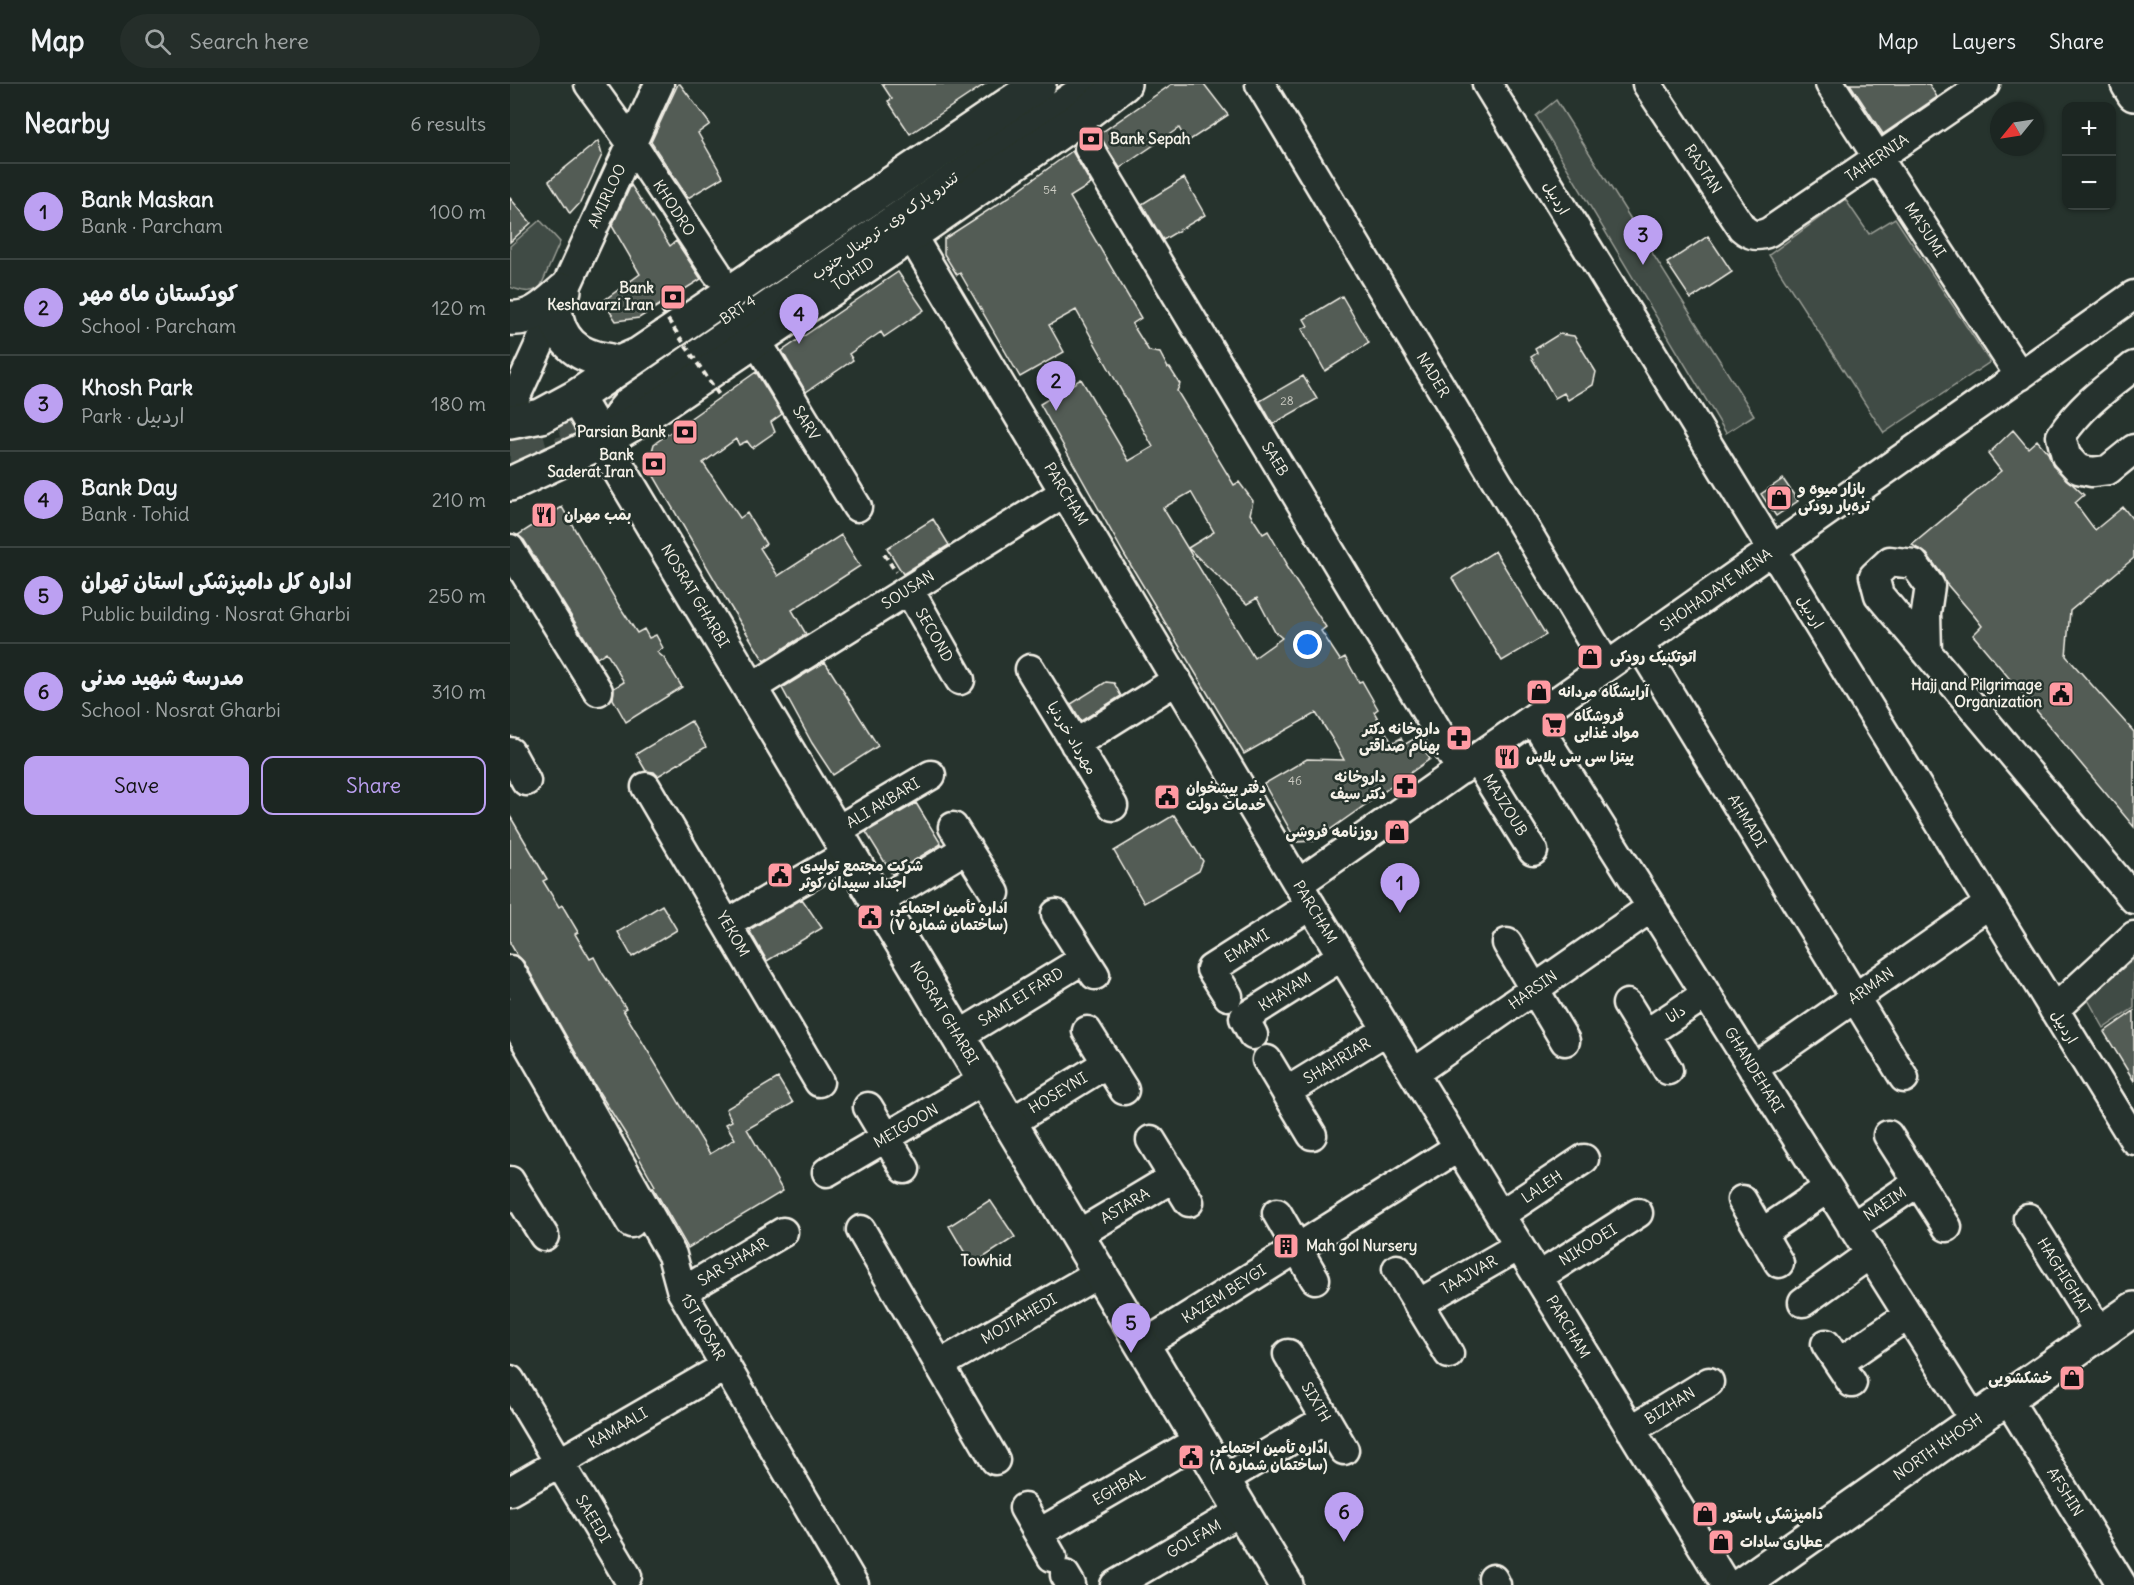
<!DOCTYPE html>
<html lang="en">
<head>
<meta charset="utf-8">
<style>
	:root { --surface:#1c2622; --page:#252e2a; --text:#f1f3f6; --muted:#a0a5a5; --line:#3a4340; --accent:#bca0f2 }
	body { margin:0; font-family:Delius,"Playpen Sans Arabic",sans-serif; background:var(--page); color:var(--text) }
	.controls { position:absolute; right:18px; top:18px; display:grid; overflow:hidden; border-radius:12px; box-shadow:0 2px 4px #0004 }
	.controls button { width:54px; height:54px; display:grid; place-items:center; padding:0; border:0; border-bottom:2px solid var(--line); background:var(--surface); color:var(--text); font:30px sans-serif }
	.compass { position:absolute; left:1480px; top:18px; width:54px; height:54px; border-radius:50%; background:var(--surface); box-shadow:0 2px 4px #0004; rotate:240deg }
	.you { position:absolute; left:798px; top:561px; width:21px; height:21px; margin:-15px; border:4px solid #fff; border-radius:50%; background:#1a73e8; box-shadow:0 0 0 9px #1a73e833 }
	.badge { display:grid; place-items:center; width:39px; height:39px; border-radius:50%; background:var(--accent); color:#111; font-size:20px; font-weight:700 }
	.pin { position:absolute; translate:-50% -50px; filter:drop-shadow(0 2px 3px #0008) }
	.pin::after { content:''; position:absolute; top:32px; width:21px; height:18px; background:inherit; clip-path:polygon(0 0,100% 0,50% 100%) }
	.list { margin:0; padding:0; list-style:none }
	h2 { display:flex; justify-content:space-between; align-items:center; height:78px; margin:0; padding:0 24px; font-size:26px }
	h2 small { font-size:20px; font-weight:400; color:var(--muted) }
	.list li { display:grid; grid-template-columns:39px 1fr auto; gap:18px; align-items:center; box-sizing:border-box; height:96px; padding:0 24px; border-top:2px solid var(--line) }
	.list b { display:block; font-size:22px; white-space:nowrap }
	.list p { margin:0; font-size:20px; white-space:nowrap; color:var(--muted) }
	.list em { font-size:20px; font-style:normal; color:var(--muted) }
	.actions { display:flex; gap:12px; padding:18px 24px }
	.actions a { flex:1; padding:14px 0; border:2px solid var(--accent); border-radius:12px; text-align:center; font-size:21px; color:var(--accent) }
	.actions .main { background:var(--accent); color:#111 }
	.icon { flex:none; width:33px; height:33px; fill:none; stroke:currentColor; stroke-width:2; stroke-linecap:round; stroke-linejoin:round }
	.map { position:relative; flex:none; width:1624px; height:1501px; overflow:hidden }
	header { display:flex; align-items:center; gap:36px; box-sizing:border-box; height:84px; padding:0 30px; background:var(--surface); border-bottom:2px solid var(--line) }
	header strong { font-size:28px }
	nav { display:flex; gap:33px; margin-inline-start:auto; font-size:21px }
	.search { width:420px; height:54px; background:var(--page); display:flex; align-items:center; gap:15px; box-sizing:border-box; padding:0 21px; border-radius:33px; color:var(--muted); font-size:22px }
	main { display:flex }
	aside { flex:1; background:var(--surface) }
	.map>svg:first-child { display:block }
	.green { fill:#414b45; stroke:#9a9e96; stroke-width:1.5 }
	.building { fill:#525c55; stroke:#f4f1e8; stroke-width:1.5; fill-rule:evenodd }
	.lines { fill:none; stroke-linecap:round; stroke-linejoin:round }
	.highway-tunnel { stroke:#455049; stroke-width:33; stroke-dasharray:33 16; stroke-linecap:butt }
	.minor-casing { stroke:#f4f1e8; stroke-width:33 }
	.major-casing { stroke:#f4f1e8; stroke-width:38 }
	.path { stroke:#f4f1e8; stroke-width:4; stroke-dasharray:6 4.5; stroke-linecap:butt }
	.minor { stroke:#26332d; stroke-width:28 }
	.major { stroke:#26332d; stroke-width:33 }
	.path-bridge { stroke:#f4f1e8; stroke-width:4; stroke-dasharray:6 4.5; stroke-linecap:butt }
	.labels { text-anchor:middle; stroke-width:5; stroke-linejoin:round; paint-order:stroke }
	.number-label { font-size:12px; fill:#ccccc3 }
	.poi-label { font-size:15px; font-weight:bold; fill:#f4f1e8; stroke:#26332d; text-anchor:start }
	.street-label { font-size:15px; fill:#f4f1e8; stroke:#26332d }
	.neighbourhood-label { font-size:16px; font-weight:bold; fill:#f4f1e8; stroke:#26332d }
</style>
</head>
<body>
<header>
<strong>Map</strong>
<div class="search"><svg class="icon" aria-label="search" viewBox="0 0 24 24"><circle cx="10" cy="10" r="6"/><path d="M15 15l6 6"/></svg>Search here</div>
<nav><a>Map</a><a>Layers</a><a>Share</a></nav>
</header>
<main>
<aside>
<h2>Nearby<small>6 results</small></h2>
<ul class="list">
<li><span class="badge">1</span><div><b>Bank Maskan</b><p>Bank · Parcham</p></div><em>100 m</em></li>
<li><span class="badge">2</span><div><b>کودکستان ماه مهر</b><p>School · Parcham</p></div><em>120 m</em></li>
<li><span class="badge">3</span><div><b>Khosh Park</b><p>Park · اردبیل</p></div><em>180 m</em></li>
<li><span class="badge">4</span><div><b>Bank Day</b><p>Bank · Tohid</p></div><em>210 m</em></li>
<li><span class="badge">5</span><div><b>اداره کل دامپزشکی استان تهران</b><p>Public building · Nosrat Gharbi</p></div><em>250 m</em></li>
<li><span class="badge">6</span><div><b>مدرسه شهید مدنی</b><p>School · Nosrat Gharbi</p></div><em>310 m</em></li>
</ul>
<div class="actions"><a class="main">Save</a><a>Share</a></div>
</aside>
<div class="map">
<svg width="1624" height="1501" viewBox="0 0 1624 1501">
	<rect width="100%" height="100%" fill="#26332d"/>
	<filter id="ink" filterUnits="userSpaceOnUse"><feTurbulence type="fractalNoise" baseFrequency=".0167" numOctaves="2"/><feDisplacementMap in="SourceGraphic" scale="12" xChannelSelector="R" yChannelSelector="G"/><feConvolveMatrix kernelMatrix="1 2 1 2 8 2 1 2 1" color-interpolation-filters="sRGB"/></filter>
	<g filter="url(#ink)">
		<path class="green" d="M1046 16 1244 331 1216 349 1026 32Z
			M1335 115 1359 150 1385 134 1480 278 1374 349 1259 171Z
			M30 136 50 158 30 204C19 210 11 207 0 203V162Z
			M1624 875V924L1594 944 1577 914Z"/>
		<path class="building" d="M168 0H170L200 40 188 49 213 93 178 114 141 58Z
			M372 0H475L400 50 378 17 382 15Z
			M662 0H694L718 31 677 58 669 44 610 84 588 51Z
			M1340 0H1419L1427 13 1373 50Z
			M88 57 92 71 70 119 60 130 39 97Z
			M562 67 581 100 560 113 631 234 622 240 639 267 650 269 658 284H660L670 300 667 307 724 401 729 398 743 417 740 430 753 450 758 447 777 480 775 481 816 543 811 547 830 576 835 573 849 598 852 597 868 625 864 628 882 659 891 654 894 661 907 653 920 675 804 757 787 758 754 700 797 675 834 676 821 653 806 629 734 670 614 470 530 320 571 295 619 377 643 363 566 226 539 241 554 268 510 293 450 189 447 191 434 170V155L499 113ZM681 408 704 448 678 464 737 520 747 514 765 548 772 554 744 574 653 424Z
			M674 94 695 131 653 156 632 120Z
			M121 101 160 162 166 157 191 195 129 234 106 237 93 217 130 190 102 142Z
			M0 114 21 139 0 158Z
			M1198 152 1222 188 1181 215 1157 179Z
			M388 188 414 226 374 253 371 248 339 270 343 276 296 308 272 267Z
			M832 212 859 259 815 287 792 245 798 242 794 235Z
			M1049 250 1064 252 1086 288 1083 301 1058 316 1054 309 1045 314 1021 273 1027 269 1025 265Z
			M246 288 272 330 261 338 265 348 242 364 237 357 229 361 226 355 193 379 230 434 237 429 256 460 250 464 268 492 331 451 350 482 282 526 296 550 254 577 220 522 138 382 144 360Z
			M793 292 807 315 763 340 750 317Z
			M1503 346 1518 364 1527 356 1538 369 1544 383 1574 411 1565 419 1585 446 1613 423 1624 437V474L1560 527 1556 572 1624 648V743L1463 551 1472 542 1465 533 1435 498 1433 492 1417 470 1402 461 1491 387 1478 370Z
			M1273 395 1288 417 1266 432 1251 410Z
			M52 423 108 520 127 549 134 545 139 554 146 551 153 564 147 568 154 574 172 603 116 638 103 615 104 604 114 598 96 568 87 574 14 456 8 451Z
			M423 435 439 461 393 490 377 464Z
			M985 467 1036 551 992 577 942 494Z
			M315 578 368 662 323 691 302 659 272 604Z
			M596 598 604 599 611 612 571 637 561 620Z
			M181 637 196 663 148 692 144 688 136 687 126 670Z
			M406 719 431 760 382 790 356 748Z
			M664 731 693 777 689 787 634 819 604 767Z
			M0 732 37 795 33 797 49 823 52 821 68 848 65 850 80 875 84 873 93 890 116 924 113 926 200 1070 225 1055 216 1040 222 1037 216 1025 268 994 283 1019 237 1045 273 1107 178 1164 143 1103 145 1102 118 1054 80 994 14 878 7 871 0 859Z
			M292 815 312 844 257 877 239 846Z
			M152 821 167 846 122 873 108 848Z
			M1624 927V997L1594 948Z
			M480 1116 505 1153 462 1181 439 1142Z"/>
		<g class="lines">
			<path class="highway-tunnel" d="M0 351C55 349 92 325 136 296
				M0 376 29 374 57 368"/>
			<g class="minor-casing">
				<path id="minor" d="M79 0 122 60 207 189
					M750 0 1097 582
					M977 0 1624 1056
					M1137 0 1232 144C1241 152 1248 153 1259 148L1475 0
					M1320 0 1510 292
					M579 64 951 686
					M401 151 788 800 1216 1501
					M246 256 347 423
					M1624 282C1595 305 1572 321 1551 352L1556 372 1568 385 1582 388 1598 386 1624 365
					M0 325 149 0
					M93 357 112 325 118 318 580 0
					M0 465 88 607
					M399 506 450 596
					M1129 560 1394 994
					M1417 568 1416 529 1420 502 1404 480 1380 477 1364 492 1369 511 1624 815
					M520 585 603 722
					M240 605 555 408
					M1023 635 1465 1337
					M565 660 667 596
					M0 668 16 697
					M966 675 1023 767
					M136 703 309 998
					M443 743 485 809
					M326 747 421 691
					M788 800 1624 211
					M368 818 457 764
					M546 830 585 891
					M217 840 339 769
					M997 859 1055 957
					M0 886 162 1171 172 1208 344 1501
					M718 912 701 885 801 821
					M1117 920 1158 986
					M1544 926 1624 852
					M0 929 121 1139
					M577 947 614 1006
					M1136 950 1196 910
					M743 951 734 934 832 872
					M448 952 574 875
					M757 976 802 1051
					M1243 985 1479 820
					M904 989 1142 823
					M776 1008 877 946
					M358 1023 395 1085
					M500 1039 597 979
					M1378 1051 1437 1143
					M641 1056 679 1118
					M317 1088 474 996
					M0 1097 34 1152
					M1232 1116 1269 1179
					M767 1129 805 1195
					M990 1131 1074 1075
					M1518 1134 1590 1249
					M1342 1143 1408 1098
					M351 1146 485 1376
					M1252 1149 1318 1104
					M567 1151 664 1093
					M887 1185 939 1270
					M1028 1193 1128 1129
					M172 1208 273 1148
					M1293 1218 1360 1170
					M908 1220 1009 1162
					M1316 1260 1342 1299
					M633 1261 949 1063
					M778 1270 834 1366
					M1329 1279 1398 1231
					M429 1281 589 1189
					M0 1296 117 1492
					M1497 1314 1612 1501
					M1121 1346 1199 1298
					M713 1396 816 1335
					M0 1407 216 1282
					M514 1424 542 1473
					M529 1449 689 1356
					M555 1491 561 1501
					M983 1495 986 1501
					M605 1501 731 1427"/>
			</g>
			<g class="major-casing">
				<path id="major" d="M1618 0 1624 10
					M45 225C48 255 66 272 96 276 100 277 106 279 110 278 116 277 122 273 128 271
					M0 234C23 236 38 220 54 206
					M66 313 776 1501
					M0 338 31 332 66 313 529 0
					M0 400 93 357 122 340 401 151 564 38 614 0
					M1231 1501 1624 1225"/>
			</g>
			<path class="path" d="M374 470 386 488"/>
			<use href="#minor" class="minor"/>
			<use href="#major" class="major"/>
			<path class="path-bridge" d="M152 227 209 311"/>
		</g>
	</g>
	<defs>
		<g id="bank-square" transform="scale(1.35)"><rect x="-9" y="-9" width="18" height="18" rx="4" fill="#ff9aa2" stroke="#26332d"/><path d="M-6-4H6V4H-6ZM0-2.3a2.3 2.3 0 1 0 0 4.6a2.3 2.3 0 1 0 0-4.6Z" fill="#111"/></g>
		<g id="shop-square" transform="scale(1.35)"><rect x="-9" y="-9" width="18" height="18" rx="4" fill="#ff9aa2" stroke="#26332d"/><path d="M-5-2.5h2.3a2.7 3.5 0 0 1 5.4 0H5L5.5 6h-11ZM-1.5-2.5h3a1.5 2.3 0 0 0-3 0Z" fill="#111"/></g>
		<g id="restaurant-square" transform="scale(1.35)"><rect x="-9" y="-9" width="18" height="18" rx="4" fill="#ff9aa2" stroke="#26332d"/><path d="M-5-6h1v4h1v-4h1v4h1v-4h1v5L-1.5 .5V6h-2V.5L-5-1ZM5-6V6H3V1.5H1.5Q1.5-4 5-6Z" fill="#111"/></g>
		<g id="civic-square" transform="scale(1.35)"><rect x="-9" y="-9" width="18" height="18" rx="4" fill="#ff9aa2" stroke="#26332d"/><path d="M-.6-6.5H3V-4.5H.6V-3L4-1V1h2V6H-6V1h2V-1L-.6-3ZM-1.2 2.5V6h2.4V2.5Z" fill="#111"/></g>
		<g id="supermarket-square" transform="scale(1.35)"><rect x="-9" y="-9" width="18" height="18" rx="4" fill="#ff9aa2" stroke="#26332d"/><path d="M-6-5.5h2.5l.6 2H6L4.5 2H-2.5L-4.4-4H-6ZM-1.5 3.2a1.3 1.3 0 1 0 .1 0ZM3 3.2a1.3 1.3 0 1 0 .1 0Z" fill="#111"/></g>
		<g id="pharmacy-square" transform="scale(1.35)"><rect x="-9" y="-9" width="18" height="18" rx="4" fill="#ff9aa2" stroke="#26332d"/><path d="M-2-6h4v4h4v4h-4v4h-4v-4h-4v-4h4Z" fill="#111"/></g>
		<g id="building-square" transform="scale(1.35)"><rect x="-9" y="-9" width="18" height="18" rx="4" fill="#ff9aa2" stroke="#26332d"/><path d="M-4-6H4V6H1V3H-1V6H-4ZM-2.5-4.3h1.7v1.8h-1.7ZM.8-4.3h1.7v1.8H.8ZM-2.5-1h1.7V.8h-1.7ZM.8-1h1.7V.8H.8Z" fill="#111"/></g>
	</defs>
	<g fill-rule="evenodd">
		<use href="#bank-square" x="581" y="55"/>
		<use href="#bank-square" x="163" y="213"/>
		<use href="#bank-square" x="175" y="348"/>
		<use href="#bank-square" x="144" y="380"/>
		<use href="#shop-square" x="1269" y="414"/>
		<use href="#restaurant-square" x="34" y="431"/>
		<use href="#shop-square" x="1080" y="573"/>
		<use href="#shop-square" x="1029" y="608"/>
		<use href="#civic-square" x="1551" y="610"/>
		<use href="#supermarket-square" x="1044" y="641"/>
		<use href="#pharmacy-square" x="949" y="654"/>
		<use href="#restaurant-square" x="997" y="673"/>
		<use href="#pharmacy-square" x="895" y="702"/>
		<use href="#civic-square" x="657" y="713"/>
		<use href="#shop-square" x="887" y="748"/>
		<use href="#civic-square" x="270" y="791"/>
		<use href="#civic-square" x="360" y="833"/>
		<use href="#building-square" x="776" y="1162"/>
		<use href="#shop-square" x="1562" y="1294"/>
		<use href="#civic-square" x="681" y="1373"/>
		<use href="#shop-square" x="1195" y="1430"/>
		<use href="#shop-square" x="1211" y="1458"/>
	</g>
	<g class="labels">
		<g class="number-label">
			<text x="540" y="110">54</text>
			<text x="777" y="321">28</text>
			<text x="785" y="701">46</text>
		</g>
		<g class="poi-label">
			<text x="600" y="60">Bank Sepah</text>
			<text x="144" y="209" text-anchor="end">Bank<tspan x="144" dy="17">Keshavarzi Iran</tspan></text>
			<text x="156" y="353" text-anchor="end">Parsian Bank</text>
			<text x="124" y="376" text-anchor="end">Bank<tspan x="124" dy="17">Saderat Iran</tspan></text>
			<text x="1288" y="410">بازار میوه و<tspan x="1288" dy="17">تره‌بار رودکی</tspan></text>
			<text x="54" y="436">بمب مهران</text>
			<text x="1100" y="578">اتوتکنیک رودکی</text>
			<text x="1532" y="606" text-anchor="end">Hajj and Pilgrimage<tspan x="1532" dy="17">Organization</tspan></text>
			<text x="1048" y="613">آرایشگاه مردانه</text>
			<text x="1064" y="637">فروشگاه<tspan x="1064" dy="17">مواد غذایی</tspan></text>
			<text x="930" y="650" text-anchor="end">داروخانه دکتر<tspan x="930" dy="17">بهنام صداقتی</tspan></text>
			<text x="1016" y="678">پیتزا سی سی پلاس</text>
			<text x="876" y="698" text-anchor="end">داروخانه<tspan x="876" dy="17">دکتر سیف</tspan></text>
			<text x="676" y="709">دفتر پیشخوان<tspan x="676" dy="17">خدمات دولت</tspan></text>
			<text x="868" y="753" text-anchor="end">روزنامه فروشی</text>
			<text x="290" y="787">شرکت مجتمع تولیدی<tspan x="290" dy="17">اجداد سپیدان کوثر</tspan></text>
			<text x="380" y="829">اداره تأمین اجتماعی<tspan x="380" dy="17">(ساختمان شماره ۷)</tspan></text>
			<text x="796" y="1167">Mah gol Nursery</text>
			<text x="1542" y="1299" text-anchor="end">خشکشویی</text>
			<text x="700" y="1369">اداره تأمین اجتماعی<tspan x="700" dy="17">(ساختمان شماره ۸)</tspan></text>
			<text x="1214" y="1435">دامپزشکی پاستور</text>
			<text x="1230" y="1463">عطاری سادات</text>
		</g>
		<g class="street-label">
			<text transform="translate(1367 74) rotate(-34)" y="5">TAHERNIA</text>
			<text transform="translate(1193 85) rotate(57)" y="5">RASTAN</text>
			<text transform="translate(97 112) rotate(-65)" y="5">AMIRLOO</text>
			<text transform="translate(1046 114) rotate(59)" y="5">اردبیل</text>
			<text transform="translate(164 124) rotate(57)" y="5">KHODRO</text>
			<text transform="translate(375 142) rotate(-35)" y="5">تندرو پارک وی ـ ترمینال جنوب</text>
			<text transform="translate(1415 146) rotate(57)" y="5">MA'SUMI</text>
			<text transform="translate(343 190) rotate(-34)" y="5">TOHID</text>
			<text transform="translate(228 226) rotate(-34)" y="5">BRT 4</text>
			<text transform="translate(923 291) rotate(59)" y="5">NADER</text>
			<text transform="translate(296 339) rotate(59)" y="5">SARV</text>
			<text transform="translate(765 375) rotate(59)" y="5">SAEB</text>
			<text transform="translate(556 410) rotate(59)" y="5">PARCHAM</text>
			<text transform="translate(398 506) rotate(-32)" y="5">SOUSAN</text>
			<text transform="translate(1206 506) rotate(-35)" y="5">SHOHADAYE MENA</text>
			<text transform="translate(185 512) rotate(59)" y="5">NOSRAT GHARBI</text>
			<text transform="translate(1300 528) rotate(58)" y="5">اردبیل</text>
			<text transform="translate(424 551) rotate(60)" y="5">SECOND</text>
			<text transform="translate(562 654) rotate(59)" y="5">مهرداد خردنیا</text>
			<text transform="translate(373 719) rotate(-31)" y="5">ALI AKBARI</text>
			<text transform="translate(995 721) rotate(58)" y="5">MAJZOUB</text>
			<text transform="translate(1237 737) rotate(59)" y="5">AHMADI</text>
			<text transform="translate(805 828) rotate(59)" y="5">PARCHAM</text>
			<text transform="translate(223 850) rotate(60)" y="5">YEKOM</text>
			<text transform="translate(737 862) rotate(-32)" y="5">EMAMI</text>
			<text transform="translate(1361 902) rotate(-35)" y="5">ARMAN</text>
			<text transform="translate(1023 906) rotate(-35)" y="5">HARSIN</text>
			<text transform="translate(775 908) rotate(-32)" y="5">KHAYAM</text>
			<text transform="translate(511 913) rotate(-32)" y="5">SAMI EI FARD</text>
			<text transform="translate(434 929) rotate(59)" y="5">NOSRAT GHARBI</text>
			<text transform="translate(1166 930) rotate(-33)" y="5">دانا</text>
			<text transform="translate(1554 943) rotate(58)" y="5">اردبیل</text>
			<text transform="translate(827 977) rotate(-31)" y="5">SHAHRIAR</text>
			<text transform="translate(1244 986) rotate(58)" y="5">GHANDEHARI</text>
			<text transform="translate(548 1009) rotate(-31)" y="5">HOSEYNI</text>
			<text transform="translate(396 1042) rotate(-30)" y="5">MEIGOON</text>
			<text transform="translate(1032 1103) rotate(-34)" y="5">LALEH</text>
			<text transform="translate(1375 1120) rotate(-34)" y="5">NAEIM</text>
			<text transform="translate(615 1122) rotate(-31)" y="5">ASTARA</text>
			<text transform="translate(1078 1161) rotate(-32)" y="5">NIKOOEI</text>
			<text transform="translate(223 1178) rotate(-31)" y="5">SAR SHAAR</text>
			<text transform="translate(959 1191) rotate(-30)" y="5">TAAJVAR</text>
			<text transform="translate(1554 1192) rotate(58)" y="5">HAGHIGHAT</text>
			<text transform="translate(714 1210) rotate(-32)" y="5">KAZEM BEYGI</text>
			<text transform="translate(509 1235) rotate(-30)" y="5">MOJTAHEDI</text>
			<text transform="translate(193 1243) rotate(60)" y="5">1ST KOSAR</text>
			<text transform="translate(1058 1243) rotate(59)" y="5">PARCHAM</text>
			<text transform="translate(806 1318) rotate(60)" y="5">SIXTH</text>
			<text transform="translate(1160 1322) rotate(-32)" y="5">BIZHAN</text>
			<text transform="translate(108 1344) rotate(-30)" y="5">KAMAALI</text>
			<text transform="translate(1428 1363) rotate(-35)" y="5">NORTH KHOSH</text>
			<text transform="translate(609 1403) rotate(-30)" y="5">EGHBAL</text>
			<text transform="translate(1555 1408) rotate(58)" y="5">AFSHIN</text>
			<text transform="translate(83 1435) rotate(59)" y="5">SAEEDI</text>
			<text transform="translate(684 1455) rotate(-30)" y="5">GOLFAM</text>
		</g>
		<g class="neighbourhood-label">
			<text x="476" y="1182">Towhid</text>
		</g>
	</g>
</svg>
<div class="controls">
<button>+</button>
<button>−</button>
</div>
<svg class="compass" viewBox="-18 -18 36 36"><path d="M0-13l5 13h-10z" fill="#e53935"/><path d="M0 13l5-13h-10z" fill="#a0a5a5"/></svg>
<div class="you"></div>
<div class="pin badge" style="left:890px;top:829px">1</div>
<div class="pin badge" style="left:546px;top:327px">2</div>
<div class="pin badge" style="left:1133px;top:181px">3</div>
<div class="pin badge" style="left:289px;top:260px">4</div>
<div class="pin badge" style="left:621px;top:1269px">5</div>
<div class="pin badge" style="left:834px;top:1458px">6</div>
</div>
</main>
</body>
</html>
